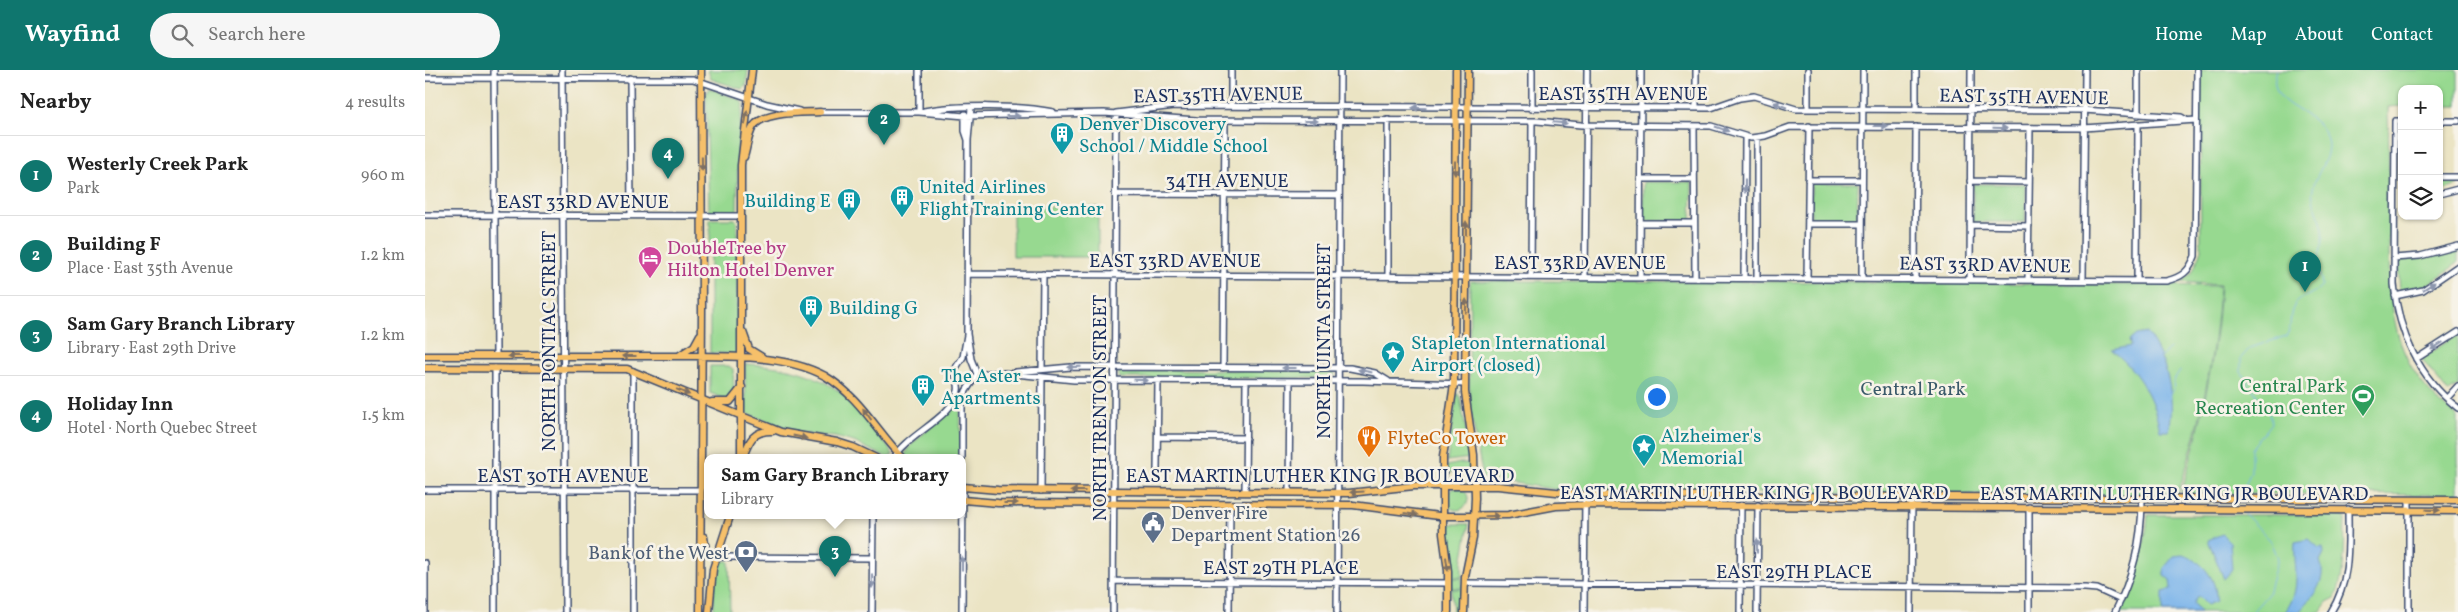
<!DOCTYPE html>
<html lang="en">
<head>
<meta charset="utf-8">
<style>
	:root { --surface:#fff; --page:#f6f6f6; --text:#222; --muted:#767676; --line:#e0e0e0; --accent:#0f766e }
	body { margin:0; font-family:Vollkorn,serif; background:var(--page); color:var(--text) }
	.controls { position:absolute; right:15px; top:15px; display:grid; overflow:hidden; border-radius:10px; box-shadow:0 1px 4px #0004 }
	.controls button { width:45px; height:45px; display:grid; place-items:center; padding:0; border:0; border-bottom:1px solid var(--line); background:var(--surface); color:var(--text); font:25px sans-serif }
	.you { position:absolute; left:1231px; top:326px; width:18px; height:18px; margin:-12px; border:4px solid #fff; border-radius:50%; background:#1a73e8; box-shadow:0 0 0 8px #1a73e833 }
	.badge { display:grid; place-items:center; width:32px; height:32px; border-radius:50%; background:var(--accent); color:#fff; font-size:16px; font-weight:700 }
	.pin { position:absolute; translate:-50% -41px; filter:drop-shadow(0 1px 2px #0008) }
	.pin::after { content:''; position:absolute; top:26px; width:18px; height:15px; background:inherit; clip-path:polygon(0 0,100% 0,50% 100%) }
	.popup { position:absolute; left:279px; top:384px; width:262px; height:65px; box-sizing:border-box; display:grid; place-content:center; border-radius:10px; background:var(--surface); filter:drop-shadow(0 1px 4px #0005); font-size:16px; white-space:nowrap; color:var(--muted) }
	.popup b { font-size:19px; color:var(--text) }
	.popup::after { content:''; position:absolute; left:50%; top:100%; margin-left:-10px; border:10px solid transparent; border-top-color:var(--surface) }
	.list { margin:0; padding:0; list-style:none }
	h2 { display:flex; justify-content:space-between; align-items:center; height:65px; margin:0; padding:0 20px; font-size:21px }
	h2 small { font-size:16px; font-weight:400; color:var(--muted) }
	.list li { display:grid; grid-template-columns:32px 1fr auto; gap:15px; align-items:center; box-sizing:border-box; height:80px; padding:0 20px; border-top:1px solid var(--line) }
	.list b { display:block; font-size:19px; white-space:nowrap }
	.list p { margin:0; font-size:16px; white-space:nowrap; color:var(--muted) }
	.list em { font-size:16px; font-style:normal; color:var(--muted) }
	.icon { flex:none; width:28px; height:28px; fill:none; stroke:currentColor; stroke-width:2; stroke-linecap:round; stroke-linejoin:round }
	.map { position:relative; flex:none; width:2033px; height:542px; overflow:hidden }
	header { display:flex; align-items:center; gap:30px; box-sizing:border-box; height:70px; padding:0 25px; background:var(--accent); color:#fff }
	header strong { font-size:24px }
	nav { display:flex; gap:28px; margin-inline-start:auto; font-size:18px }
	.search { width:350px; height:45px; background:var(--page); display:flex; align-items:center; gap:12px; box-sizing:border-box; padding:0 18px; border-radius:28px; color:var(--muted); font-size:19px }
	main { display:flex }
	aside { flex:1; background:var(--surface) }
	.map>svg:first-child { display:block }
	.green { fill:#97d990; stroke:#598477 }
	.water { fill:#79b3ea; stroke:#4a71a4 }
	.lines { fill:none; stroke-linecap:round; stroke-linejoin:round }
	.stream { stroke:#79b3ea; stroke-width:1 }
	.minor-casing { stroke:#3a4a6d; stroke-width:8 }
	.major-casing { stroke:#3a4a6d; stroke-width:9 }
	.minor { stroke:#fff; stroke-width:5 }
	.major { stroke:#f6c06b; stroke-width:6 }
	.oneway { fill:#8d97ae }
	.oneway2 { fill:#7e7064 }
	.labels { text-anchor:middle; stroke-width:5; stroke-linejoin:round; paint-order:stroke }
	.street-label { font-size:19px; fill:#1b2f5e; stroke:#f7f3e8 }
	.culture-label { font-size:19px; fill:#0d838f; stroke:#f7f3e8; text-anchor:start }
	.hotel-label { font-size:19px; fill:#b23c85; stroke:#f7f3e8; text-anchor:start }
	.leisure-label { font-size:19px; fill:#27864d; stroke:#f7f3e8; text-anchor:end }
	.park-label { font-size:19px; fill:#3a5a6a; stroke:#f7f3e8 }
	.food-label { font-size:19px; fill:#c56008; stroke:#f7f3e8; text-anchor:start }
	.service-label { font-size:19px; fill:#4e5e75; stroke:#f7f3e8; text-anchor:start }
</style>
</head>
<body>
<header>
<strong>Wayfind</strong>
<div class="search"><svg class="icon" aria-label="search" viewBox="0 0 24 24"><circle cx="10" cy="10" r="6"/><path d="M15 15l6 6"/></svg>Search here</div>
<nav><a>Home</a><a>Map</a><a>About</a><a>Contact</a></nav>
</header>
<main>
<aside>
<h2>Nearby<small>4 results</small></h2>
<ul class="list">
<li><span class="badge">1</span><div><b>Westerly Creek Park</b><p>Park</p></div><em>960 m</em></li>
<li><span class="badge">2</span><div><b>Building F</b><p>Place · East 35th Avenue</p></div><em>1.2 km</em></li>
<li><span class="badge">3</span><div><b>Sam Gary Branch Library</b><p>Library · East 29th Drive</p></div><em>1.2 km</em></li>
<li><span class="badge">4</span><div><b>Holiday Inn</b><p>Hotel · North Quebec Street</p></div><em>1.5 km</em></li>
</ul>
</aside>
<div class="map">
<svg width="2033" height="542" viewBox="0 0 2033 542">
	<rect width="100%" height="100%" fill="#f7f3e8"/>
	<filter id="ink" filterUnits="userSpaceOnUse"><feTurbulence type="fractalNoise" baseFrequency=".02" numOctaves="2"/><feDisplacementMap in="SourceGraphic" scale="10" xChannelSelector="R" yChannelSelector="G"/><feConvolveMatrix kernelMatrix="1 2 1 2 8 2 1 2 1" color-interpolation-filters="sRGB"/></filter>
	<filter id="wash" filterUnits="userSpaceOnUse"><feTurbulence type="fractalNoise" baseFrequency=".0096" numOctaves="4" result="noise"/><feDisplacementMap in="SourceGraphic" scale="20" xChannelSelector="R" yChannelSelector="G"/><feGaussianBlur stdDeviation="1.12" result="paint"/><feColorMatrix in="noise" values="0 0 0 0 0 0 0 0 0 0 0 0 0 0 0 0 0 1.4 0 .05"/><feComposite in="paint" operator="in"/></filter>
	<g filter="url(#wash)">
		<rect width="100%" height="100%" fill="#ebe4c4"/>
		<path class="green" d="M283 0H323L321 16 316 19 286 9Z
			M1775 0H2033V36H2014V19H1977V36L1963 37C1964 76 1964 116 1964 155 1964 233 1963 297 2033 347V425L1756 423C1776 355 1791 287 1795 215L1755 212 1767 203 1776 183Z
			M284 18 315 30 318 34 313 70 312 142 310 144H286L284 141 281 24Z
			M2014 109H2029L2033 115 2014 122Z
			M1218 112H1267L1266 151H1218Z
			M1386 113H1433L1432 151H1386Z
			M1548 114H1601L1600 152H1548Z
			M588 137H673V187H588Z
			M285 149H310L312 152V284L285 283Z
			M2033 177V193L1998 218 1975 223 1973 190 1994 188Z
			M1045 211 1490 212 1794 216C1790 288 1775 358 1752 426L1140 421 1058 408 1044 331Z
			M2033 264V315L2023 323 1997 289Z
			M320 294C367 296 402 305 435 340 448 354 457 370 468 384L463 388 429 372 410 367 372 363 321 343Z
			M285 296H304L308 299 309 323 303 330 285 323Z
			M694 299 909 301 910 308H694Z
			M1032 323 1035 327 1046 388 1022 391Z
			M531 332H535L536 388H484L480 384 487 374 527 338Z
			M1035 393H1046L1047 402H1022V396Z
			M1021 429a11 11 0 1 1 22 0a11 11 0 1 1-22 0Z
			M1723 445H1910L1920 447C1919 476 1921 502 1910 528L1902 532 1895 542H1694C1710 513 1720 479 1723 445Z
			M1020 454H1044L1037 493V507H1026Z
			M295 491H304L305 542H289V518Z
			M1026 508H1037V518H1026Z
			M1026 519H1037L1036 542H1028Z"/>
		<path class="water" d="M1722 263C1742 291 1751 326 1744 361H1735C1729 328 1713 301 1687 280L1706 276 1704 271 1711 265Z
			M1797 464 1805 472 1807 500 1799 509 1783 470Z
			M1884 469 1894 478 1898 477 1899 483 1895 491C1903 512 1887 527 1874 542H1860C1878 517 1868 499 1870 472Z
			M1757 485C1777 489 1793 510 1791 531L1782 535 1773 526 1768 533 1775 542H1738V522L1746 520 1745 510 1739 505V498L1749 486Z"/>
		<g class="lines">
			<path class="stream" d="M1736 287 1745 278
				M1745 323 1749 320 1748 312 1755 301
				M1816 425 1826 401V379L1846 353 1844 343 1816 302V288L1825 278 1861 266C1868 257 1863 246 1869 236 1875 226 1890 225 1897 215 1897 208 1893 203 1893 196 1893 184 1900 172 1898 159 1896 144 1885 133 1888 118 1892 99 1910 85 1900 64 1889 38 1838 37 1852 0
				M1819 443 1846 471 1853 488 1843 524 1827 542"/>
		</g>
	</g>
	<g filter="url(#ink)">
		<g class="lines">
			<g class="minor-casing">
				<path id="minor" d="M69 0 71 286
					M137 0 140 542
					M1271 0V38
					M0 8 268 9 342 34 374 41
					M205 8 206 145
					M806 36V0
					M1107 39V0
					M1383 39V0
					M1491 39V0
					M499 41C531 35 596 35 628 42
					M393 42H494L540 46 679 43 771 50 1112 51 1156 55 1286 56 1326 68 1340 66 1365 57 1659 58 1771 50
					M494 42V0
					M691 43 750 36 1286 38 1315 28 1329 26 1371 39 1659 40 1756 47 1761 50
					M540 44V61L543 70
					M1713 45V0
					M1977 51H1970L1969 214C1973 262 1994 308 2033 338
					M2014 51H2033
					M1269 56 1270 208
					M2014 107H2033
					M1215 109H1269
					M1383 110H1437
					M1545 111 1604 112
					M690 124 914 125
					M2014 124 2033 119
					M0 145 316 146
					M1215 153H1269
					M1383 154H1437
					M1545 155 1604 156
					M1969 188 1995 186 2033 176
					M543 204 1741 211C1757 207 1764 202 1770 186L1772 0
					M963 206V50
					M1106 207 1107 51
					M1160 207 1162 0
					M1215 207 1216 0
					M1319 208 1320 68
					M1332 208V68
					M1382 208 1384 56
					M1437 208 1438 0
					M1490 208 1491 57
					M1545 209 1546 0
					M1603 210 1605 58
					M1658 210 1660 0
					M1712 211 1713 54
					M1970 226 1998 220 2033 196
					M1991 289 2033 262
					M798 298 800 50
					M617 299 618 204
					M591 302 646 297 925 298 950 303 963 311
					M551 307 564 303H580L649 310 938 311 1040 314
					M2022 328 2033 316
					M733 367 821 368
					M469 388C483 364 527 348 533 321 535 313 529 307 530 299L538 287 542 265
					M537 388V333L541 321 552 304 546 289 542 264 543 70 546 38
					M732 399 733 310
					M0 420H276
					M616 421 617 307
					M820 421 821 311
					M864 421 865 311
					M291 487 447 488
					M0 493V542
					M688 511 1023 513
					M1040 513 1660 518 1672 519 1696 530
					M70 542V298
					M208 542V301
					M447 542 448 446
					M537 542 538 418
					M688 542 691 43
					M804 542 805 434
					M912 542 915 0
					M1159 542 1160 425
					M1315 542 1316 435
					M1332 542 1333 435
					M1486 542 1487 427
					M1604 542V437
					M1690 542C1708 507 1717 468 1717 429
					M1906 542C1926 510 1923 475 1923 439
					M1984 542V430"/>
			</g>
			<g class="major-casing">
				<path id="major" d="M319 87C322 78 323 65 328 57 338 41 378 43 395 42
					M318 262 324 279 337 287
					M255 285 269 276 275 265
					M0 286C73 286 147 286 220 286 274 287 353 280 400 306 434 326 451 360 478 388
					M0 298 202 299 356 362 412 372 428 377 451 388
					M287 332H305L317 317
					M318 387C324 371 328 360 348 361
					M316 388V95L327 0
					M538 417 573 420 924 423 989 416H1073L1160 425 2033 430
					M538 430 573 433 928 435 1014 446 1083 445 1131 436 1160 435 2033 441
					M279 467 281 481 291 487
					M275 542 277 239 276 0
					M284 542 288 499 305 446
					M1023 542V501L1018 464V387L1029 314 1031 0
					M1039 542 1040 507 1048 468 1050 428 1049 385 1040 322 1043 0"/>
			</g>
			<use href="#minor" class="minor"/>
			<use href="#major" class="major"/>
		</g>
		<defs><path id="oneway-solid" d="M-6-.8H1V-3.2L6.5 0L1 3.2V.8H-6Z" transform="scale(1.25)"/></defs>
		<g class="oneway">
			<use href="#oneway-solid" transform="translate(1355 35) rotate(-159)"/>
			<use href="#oneway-solid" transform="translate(994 38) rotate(-179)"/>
			<use href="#oneway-solid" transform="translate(588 46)"/>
			<use href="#oneway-solid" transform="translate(886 51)"/>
			<use href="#oneway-solid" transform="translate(1135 53) rotate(5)"/>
			<use href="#oneway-solid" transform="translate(1456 56)"/>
			<use href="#oneway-solid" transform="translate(1575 58) rotate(1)"/>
			<use href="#oneway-solid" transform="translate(1297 59) rotate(19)"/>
			<use href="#oneway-solid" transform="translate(1320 116) rotate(90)"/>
			<use href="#oneway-solid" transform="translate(2004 216) rotate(-33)"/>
			<use href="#oneway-solid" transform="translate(2012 276) rotate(148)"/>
			<use href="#oneway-solid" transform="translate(649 297) rotate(179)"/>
			<use href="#oneway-solid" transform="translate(864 298) rotate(-180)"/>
			<use href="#oneway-solid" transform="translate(940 301) rotate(-169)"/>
			<use href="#oneway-solid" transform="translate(716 310) rotate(1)"/>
			<use href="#oneway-solid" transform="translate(1332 476) rotate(-90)"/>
			<use href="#oneway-solid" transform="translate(537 493) rotate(-90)"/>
			<use href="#oneway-solid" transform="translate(447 511) rotate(90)"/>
		</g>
		<g class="oneway2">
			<use href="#oneway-solid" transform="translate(321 48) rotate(-81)"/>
			<use href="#oneway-solid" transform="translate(277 94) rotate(89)"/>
			<use href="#oneway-solid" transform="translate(1030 98) rotate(90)"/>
			<use href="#oneway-solid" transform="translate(1041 158) rotate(-90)"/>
			<use href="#oneway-solid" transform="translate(1041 236) rotate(-89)"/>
			<use href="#oneway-solid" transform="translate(90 286) rotate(-180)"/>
			<use href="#oneway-solid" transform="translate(204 286) rotate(-180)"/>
			<use href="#oneway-solid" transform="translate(258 322) rotate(23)"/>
			<use href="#oneway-solid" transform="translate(442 344) rotate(-126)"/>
			<use href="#oneway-solid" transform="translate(375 367) rotate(12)"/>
			<use href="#oneway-solid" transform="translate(653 421) rotate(-180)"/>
			<use href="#oneway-solid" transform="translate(932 422) rotate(177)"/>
			<use href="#oneway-solid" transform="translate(586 433)"/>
			<use href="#oneway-solid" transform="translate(2008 440) rotate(1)"/>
			<use href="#oneway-solid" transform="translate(986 444) rotate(8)"/>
			<use href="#oneway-solid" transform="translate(1067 446) rotate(-2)"/>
			<use href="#oneway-solid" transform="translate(1022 494) rotate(82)"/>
		</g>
	</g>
	<defs>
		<g id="building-pin" transform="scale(1.25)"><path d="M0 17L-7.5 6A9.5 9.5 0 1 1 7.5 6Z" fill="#0f9aa8" stroke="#f7f3e8"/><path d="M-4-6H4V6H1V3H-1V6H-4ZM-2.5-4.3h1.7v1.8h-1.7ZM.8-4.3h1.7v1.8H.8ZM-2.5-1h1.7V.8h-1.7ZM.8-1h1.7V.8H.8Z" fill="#fff"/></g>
		<g id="hotel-pin" transform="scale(1.25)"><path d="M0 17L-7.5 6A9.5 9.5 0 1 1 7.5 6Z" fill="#d1479c" stroke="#f7f3e8"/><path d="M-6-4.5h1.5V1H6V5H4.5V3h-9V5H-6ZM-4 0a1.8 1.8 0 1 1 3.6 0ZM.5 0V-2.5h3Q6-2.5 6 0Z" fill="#fff"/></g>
		<g id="sight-pin" transform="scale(1.25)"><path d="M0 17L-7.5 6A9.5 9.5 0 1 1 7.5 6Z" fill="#0f9aa8" stroke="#f7f3e8"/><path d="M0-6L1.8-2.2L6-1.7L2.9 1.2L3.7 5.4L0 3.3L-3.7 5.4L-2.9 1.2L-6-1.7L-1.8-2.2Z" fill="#fff"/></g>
		<g id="stadium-pin" transform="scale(1.25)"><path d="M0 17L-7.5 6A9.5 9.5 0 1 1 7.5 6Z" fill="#2e9e5b" stroke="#f7f3e8"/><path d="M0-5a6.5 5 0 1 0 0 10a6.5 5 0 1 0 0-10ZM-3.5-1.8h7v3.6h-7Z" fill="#fff"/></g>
		<g id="restaurant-pin" transform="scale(1.25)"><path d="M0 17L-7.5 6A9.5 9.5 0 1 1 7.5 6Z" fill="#e8710a" stroke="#f7f3e8"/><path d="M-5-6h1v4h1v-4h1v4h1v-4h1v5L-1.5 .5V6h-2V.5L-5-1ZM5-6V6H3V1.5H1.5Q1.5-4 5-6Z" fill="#fff"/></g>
		<g id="civic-pin" transform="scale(1.25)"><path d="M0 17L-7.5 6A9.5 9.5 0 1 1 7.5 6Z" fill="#5c6f8a" stroke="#f7f3e8"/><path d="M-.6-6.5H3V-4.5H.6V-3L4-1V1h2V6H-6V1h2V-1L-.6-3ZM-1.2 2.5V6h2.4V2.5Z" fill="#fff"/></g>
		<g id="bank-pin" transform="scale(1.25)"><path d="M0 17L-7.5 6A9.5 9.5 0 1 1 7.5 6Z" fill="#5c6f8a" stroke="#f7f3e8"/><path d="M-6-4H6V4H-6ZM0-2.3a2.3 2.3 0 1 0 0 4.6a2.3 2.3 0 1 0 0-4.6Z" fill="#fff"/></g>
	</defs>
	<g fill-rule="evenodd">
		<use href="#building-pin" x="637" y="64"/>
		<use href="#building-pin" x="477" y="127"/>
		<use href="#building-pin" x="424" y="130"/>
		<use href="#hotel-pin" x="225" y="188"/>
		<use href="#building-pin" x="386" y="237"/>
		<use href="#sight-pin" x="968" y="283"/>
		<use href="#building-pin" x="498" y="316"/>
		<use href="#stadium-pin" x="1938" y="326"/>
		<use href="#restaurant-pin" x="944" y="367"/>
		<use href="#sight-pin" x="1219" y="376"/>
		<use href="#civic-pin" x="728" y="453"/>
		<use href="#bank-pin" x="321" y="482"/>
	</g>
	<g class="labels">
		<g class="street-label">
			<text x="1198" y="30">EAST 35TH AVENUE</text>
			<text transform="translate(793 24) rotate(-1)" y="7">EAST 35TH AVENUE</text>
			<text transform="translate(1599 26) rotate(1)" y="7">EAST 35TH AVENUE</text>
			<text x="802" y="117">34TH AVENUE</text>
			<text x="158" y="138">EAST 33RD AVENUE</text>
			<text x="750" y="197">EAST 33RD AVENUE</text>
			<text x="1155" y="199">EAST 33RD AVENUE</text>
			<text transform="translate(1560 194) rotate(1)" y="7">EAST 33RD AVENUE</text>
			<text transform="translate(123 271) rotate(-90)" y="7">NORTH PONTIAC STREET</text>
			<text transform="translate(898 271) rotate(-90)" y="7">NORTH UINTA STREET</text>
			<text transform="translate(674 338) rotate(-90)" y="7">NORTH TRENTON STREET</text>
			<text x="138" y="412">EAST 30TH AVENUE</text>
			<text x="895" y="412">EAST MARTIN LUTHER KING JR BOULEVARD</text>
			<text x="1329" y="429">EAST MARTIN LUTHER KING JR BOULEVARD</text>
			<text x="1749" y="430">EAST MARTIN LUTHER KING JR BOULEVARD</text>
			<text x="856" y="504">EAST 29TH PLACE</text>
			<text x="1369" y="508">EAST 29TH PLACE</text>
		</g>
		<g class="culture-label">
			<text x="654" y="60">Denver Discovery<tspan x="654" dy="22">School / Middle School</tspan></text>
			<text x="494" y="123">United Airlines<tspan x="494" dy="22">Flight Training Center</tspan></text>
			<text x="406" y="137" text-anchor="end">Building E</text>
			<text x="404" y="244">Building G</text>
			<text x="986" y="279">Stapleton International<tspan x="986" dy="22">Airport (closed)</tspan></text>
			<text x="516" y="312">The Aster<tspan x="516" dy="22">Apartments</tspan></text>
			<text x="1236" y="372">Alzheimer's<tspan x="1236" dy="22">Memorial</tspan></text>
		</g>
		<g class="hotel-label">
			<text x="242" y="184">DoubleTree by<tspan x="242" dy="22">Hilton Hotel Denver</tspan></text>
		</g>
		<g class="leisure-label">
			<text x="1920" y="322">Central Park<tspan x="1920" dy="22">Recreation Center</tspan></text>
		</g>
		<g class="park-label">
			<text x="1488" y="325">Central Park</text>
		</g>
		<g class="food-label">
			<text x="962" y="374">FlyteCo Tower</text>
		</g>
		<g class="service-label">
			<text x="746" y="449">Denver Fire<tspan x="746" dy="22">Department Station 26</tspan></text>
			<text x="304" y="489" text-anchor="end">Bank of the West</text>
		</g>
	</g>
</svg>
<div class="controls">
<button>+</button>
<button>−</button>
<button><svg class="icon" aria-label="layers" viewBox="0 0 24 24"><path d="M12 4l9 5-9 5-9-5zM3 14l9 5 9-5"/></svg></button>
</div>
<div class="you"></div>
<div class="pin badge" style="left:1880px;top:222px">1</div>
<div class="pin badge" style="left:459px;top:75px">2</div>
<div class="pin badge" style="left:410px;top:507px">3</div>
<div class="popup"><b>Sam Gary Branch Library</b>Library</div>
<div class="pin badge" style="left:243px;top:109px">4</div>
</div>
</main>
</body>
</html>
